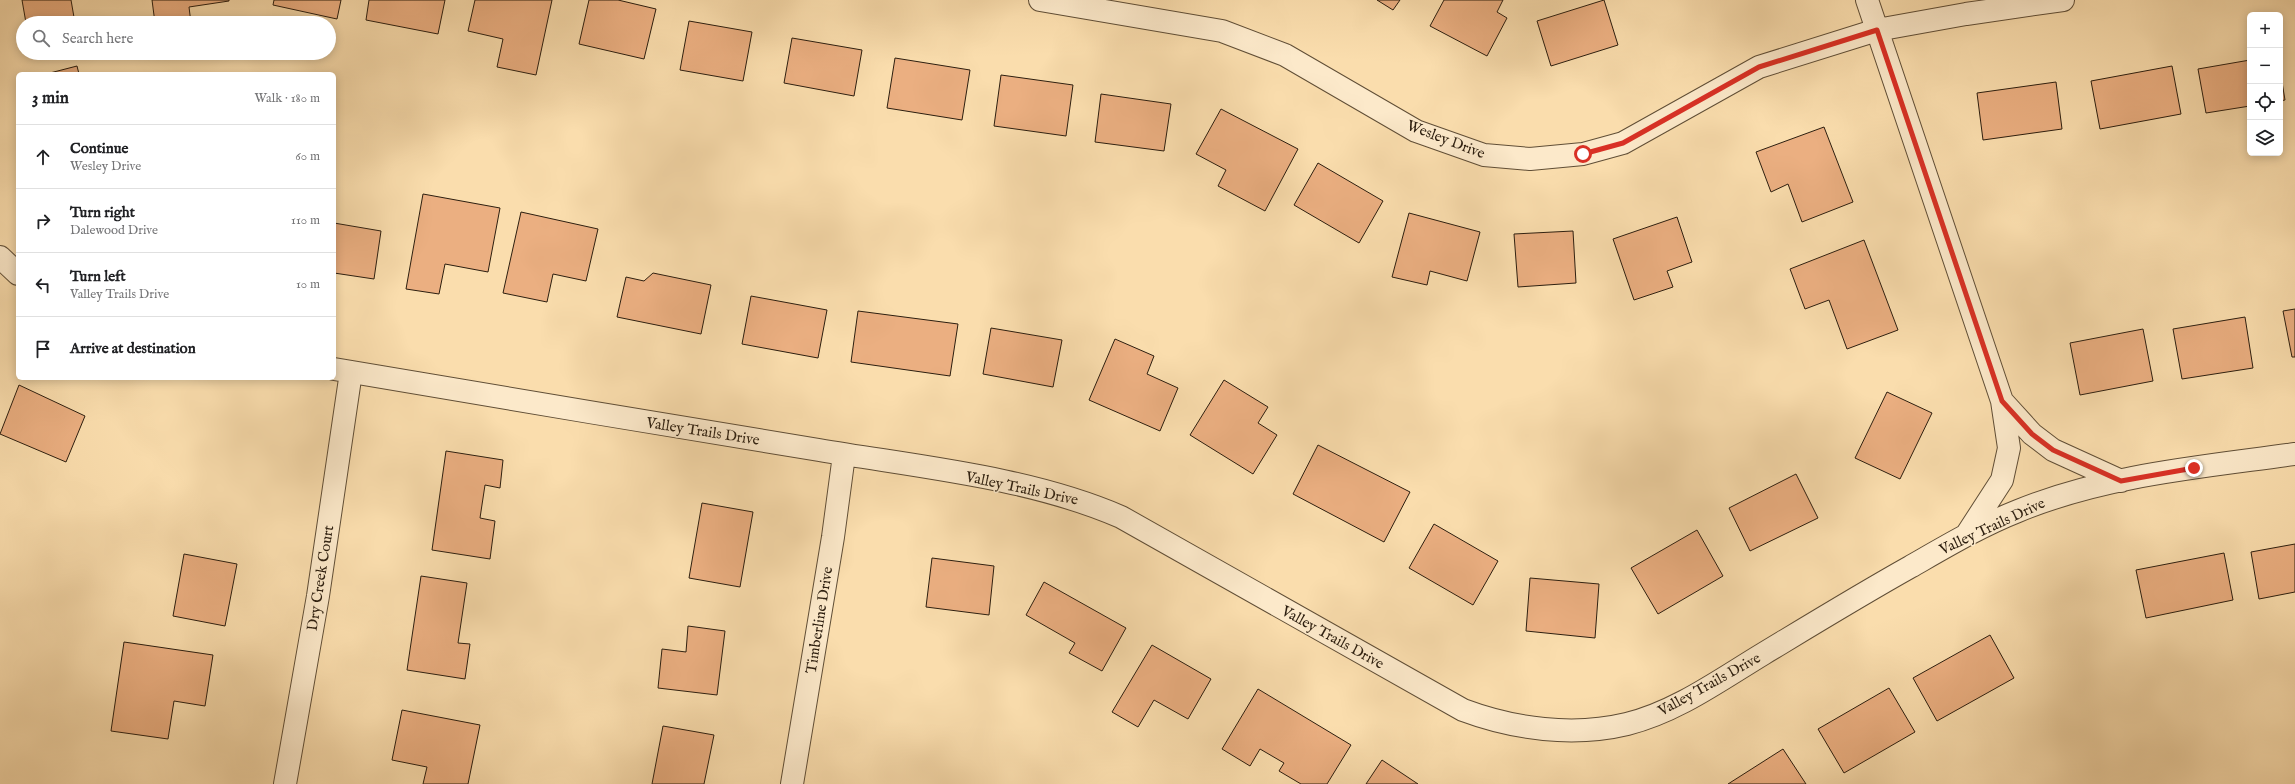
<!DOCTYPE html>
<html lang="en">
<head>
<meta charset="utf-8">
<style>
	:root { --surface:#fff; --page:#f6f6f6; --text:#202124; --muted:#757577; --line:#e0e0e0 }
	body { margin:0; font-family:"IM FELL English",serif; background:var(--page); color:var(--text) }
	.controls { position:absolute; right:12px; top:12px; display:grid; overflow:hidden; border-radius:6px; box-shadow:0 2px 10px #0003 }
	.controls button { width:36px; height:36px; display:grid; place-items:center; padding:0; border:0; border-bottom:1px solid var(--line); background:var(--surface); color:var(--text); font:20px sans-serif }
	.stop { position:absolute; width:12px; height:12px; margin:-9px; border:3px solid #d93025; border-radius:50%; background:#fff }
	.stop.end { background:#d93025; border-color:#fff; box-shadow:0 1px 4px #0008 }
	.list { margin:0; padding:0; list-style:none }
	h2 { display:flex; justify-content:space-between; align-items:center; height:52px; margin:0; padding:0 16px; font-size:17px }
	h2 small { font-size:13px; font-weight:400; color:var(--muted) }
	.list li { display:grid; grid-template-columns:26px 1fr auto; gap:12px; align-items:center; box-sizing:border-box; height:64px; padding:0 16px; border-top:1px solid var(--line) }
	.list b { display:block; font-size:15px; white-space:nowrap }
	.list p { margin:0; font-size:13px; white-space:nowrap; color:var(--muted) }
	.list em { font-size:13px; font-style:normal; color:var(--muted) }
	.icon { flex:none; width:22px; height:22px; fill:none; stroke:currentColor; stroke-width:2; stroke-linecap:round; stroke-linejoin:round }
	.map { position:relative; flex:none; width:2295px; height:784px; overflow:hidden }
	.search { position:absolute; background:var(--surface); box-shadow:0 2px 10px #0003; left:16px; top:16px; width:320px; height:44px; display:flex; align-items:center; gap:10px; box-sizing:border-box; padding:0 14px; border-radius:22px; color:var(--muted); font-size:15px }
	.panel { position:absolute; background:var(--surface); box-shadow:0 2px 10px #0003; left:16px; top:72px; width:320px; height:308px; border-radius:6px }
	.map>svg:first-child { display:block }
	.building { fill:#ebaf81; stroke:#2c1e0f }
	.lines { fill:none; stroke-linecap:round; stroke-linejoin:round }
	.minor-casing { stroke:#604e36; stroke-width:24 }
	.minor { stroke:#fce9ca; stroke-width:22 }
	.route { stroke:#d93025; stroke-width:5 }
	.labels { text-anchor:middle; stroke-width:3; stroke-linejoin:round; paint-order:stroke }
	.street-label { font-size:15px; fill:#2c1e0f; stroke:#fce9ca }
</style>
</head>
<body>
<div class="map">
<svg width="2295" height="784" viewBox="0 0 2295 784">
	<rect width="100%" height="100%" fill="#faddad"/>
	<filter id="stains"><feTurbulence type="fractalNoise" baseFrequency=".005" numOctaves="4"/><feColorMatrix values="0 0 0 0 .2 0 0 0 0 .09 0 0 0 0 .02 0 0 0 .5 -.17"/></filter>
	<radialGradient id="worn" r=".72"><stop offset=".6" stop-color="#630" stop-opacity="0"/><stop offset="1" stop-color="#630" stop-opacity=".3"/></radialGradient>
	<path class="building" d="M22 0H71L75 23H26Z
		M152 0H229V1L189 7 191 23H155Z
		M274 0H341L337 19 273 5Z
		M369 0H445L438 34 366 20Z
		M475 0H552L536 75 497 67 503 39 468 31Z
		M589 0H618L656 9 644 59 579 44Z
		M1377 0H1400L1393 10Z
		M1444 0H1503L1497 12 1507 18 1487 56 1430 26Z
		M1604 0 1618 45 1551 66 1537 21Z
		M689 21 752 32 743 81 680 70Z
		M792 38 862 50 854 96 784 83Z
		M895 58 970 70 962 120 887 108Z
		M2250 60V106L2206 113 2198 69Z
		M77 66 79 74H46Z
		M2172 66 2181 114 2100 129 2091 81Z
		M2280 70 2285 100 2280 101Z
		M1001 75 1073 85 1066 136 994 126Z
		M2056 82 2062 129 1983 140 1977 93Z
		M1101 94 1171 104 1164 151 1095 142Z
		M1221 109 1298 149 1265 211 1218 186 1226 170 1196 154Z
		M1824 127 1853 202 1802 222 1788 184 1771 192 1756 152Z
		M1318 163 1383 201 1359 243 1294 205Z
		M423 194 500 208 488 272 445 264 439 294 406 289Z
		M521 212 598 229 586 281 553 274 547 302 503 293Z
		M1409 213 1480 232 1467 281 1430 271 1427 285 1392 277Z
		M1677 217 1692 262 1667 271 1673 287 1634 300 1613 239Z
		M334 223 381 231 374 279 334 273Z
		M1573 231 1576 283 1518 287 1514 234Z
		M1864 240 1898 330 1847 349 1829 300 1805 309 1790 269Z
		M653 273 711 285 701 334 617 317 626 277 644 281Z
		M751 296 827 310 818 358 742 344Z
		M2295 309V357H2292L2283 311Z
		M858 311 958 324 950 376 851 362Z
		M2245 317 2253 368 2182 379 2173 329Z
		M991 328 1062 340 1053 387 983 374Z
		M2143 329 2153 381 2080 395 2070 343Z
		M1115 339 1154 356 1147 374 1178 388 1160 431 1089 400Z
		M1224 380 1268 407 1258 423 1277 435 1253 474 1190 435Z
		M19 385 85 416 66 462 0 434Z
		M1887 392 1932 413 1900 479 1855 458Z
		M1318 445 1410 492 1384 542 1293 494Z
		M446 451 503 460 500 488 485 485 480 518 495 521 490 559 432 550Z
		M1796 474 1818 518 1750 551 1729 508Z
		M702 503 753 512 740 587 689 578Z
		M1434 524 1498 561 1473 605 1409 568Z
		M1697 530 1723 576 1658 614 1631 568Z
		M2295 544V592L2259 599 2251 552Z
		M2224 553 2233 600 2146 618 2136 570Z
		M184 554 237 564 225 626 173 616Z
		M932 558 994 566 989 615 926 607Z
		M421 576 467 583 458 643 470 644 465 679 407 670Z
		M1530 578 1599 584 1595 638 1526 631Z
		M1044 582 1126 628 1102 671 1069 653 1075 643 1026 615Z
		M688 626 725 631 717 695 658 688 662 649 686 652Z
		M1990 635 2014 678 1937 721 1913 678Z
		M124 642 213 655 205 706 174 701 168 739 111 731Z
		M1152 645 1211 679 1188 719 1154 700 1138 727 1112 712Z
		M1889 688 1915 732 1844 773 1818 729Z
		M1258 689 1351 745 1327 784H1301L1279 771 1284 763 1260 749 1250 766 1222 749Z
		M402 710 480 725 468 784H423L427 767 392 760Z
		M663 726 714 735 704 784H652Z
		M1783 749 1806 784H1728Z
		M1382 760 1418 784H1366Z"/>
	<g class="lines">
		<g class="minor-casing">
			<path id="minor" d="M1040 0 1222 31 1285 55 1416 131 1484 155 1530 159 1583 154 1623 143 1759 67 1877 30 1966 14 2063 0
				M1867 0 2002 401 2009 448 2002 480 1967 534
				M0 257 18 274
				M334 369C496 397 657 423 819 450 918 467 1029 477 1121 517L1463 710C1514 729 1573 737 1627 724 1676 712 1720 680 1763 654 1811 625 1860 595 1910 567 1945 547 1980 526 2018 511 2105 475 2202 467 2295 454
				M2002 401 2032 434 2053 450 2121 481
				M285 784 318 596 351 372
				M792 784 833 537 844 455"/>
		</g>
		<use href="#minor" class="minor"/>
	</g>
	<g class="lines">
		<path class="route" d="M1583 154 1623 143 1759 67 1877 30 2002 401 2032 434 2053 450 2121 481 2194 468"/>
	</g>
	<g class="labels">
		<g class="street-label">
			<text transform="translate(1446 139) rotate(21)" y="5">Wesley Drive</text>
			<text transform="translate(703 431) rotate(9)" y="5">Valley Trails Drive</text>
			<text transform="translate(1022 488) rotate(12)" y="5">Valley Trails Drive</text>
			<text transform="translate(1992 526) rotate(-25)" y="5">Valley Trails Drive</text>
			<text transform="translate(320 578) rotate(-81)" y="5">Dry Creek Court</text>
			<text transform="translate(819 620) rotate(-81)" y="5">Timberline Drive</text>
			<text transform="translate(1333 637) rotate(29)" y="5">Valley Trails Drive</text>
			<text transform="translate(1709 684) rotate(-29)" y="5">Valley Trails Drive</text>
		</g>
	</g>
	<rect width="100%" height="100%" filter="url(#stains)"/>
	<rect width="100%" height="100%" fill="url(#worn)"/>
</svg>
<div class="controls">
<button>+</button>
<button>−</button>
<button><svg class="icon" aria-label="locate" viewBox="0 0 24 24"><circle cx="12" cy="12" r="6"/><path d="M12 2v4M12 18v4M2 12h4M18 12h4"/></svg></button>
<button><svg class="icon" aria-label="layers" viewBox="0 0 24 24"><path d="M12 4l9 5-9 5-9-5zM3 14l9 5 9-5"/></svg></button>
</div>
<div class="stop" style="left:1583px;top:154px"></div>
<div class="stop end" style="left:2194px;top:468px"></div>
<div class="search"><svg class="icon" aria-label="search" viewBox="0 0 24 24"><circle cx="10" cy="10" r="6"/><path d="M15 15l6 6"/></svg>Search here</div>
<section class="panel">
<h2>3 min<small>Walk · 180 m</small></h2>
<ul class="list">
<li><svg class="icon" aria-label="ahead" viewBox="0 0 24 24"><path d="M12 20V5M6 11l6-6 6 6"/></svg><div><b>Continue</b><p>Wesley Drive</p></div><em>60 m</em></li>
<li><svg class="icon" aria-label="right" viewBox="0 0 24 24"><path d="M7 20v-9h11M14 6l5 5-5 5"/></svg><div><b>Turn right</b><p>Dalewood Drive</p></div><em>110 m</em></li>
<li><svg class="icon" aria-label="left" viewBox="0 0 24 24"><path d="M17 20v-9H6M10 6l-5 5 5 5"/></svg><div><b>Turn left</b><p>Valley Trails Drive</p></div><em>10 m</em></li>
<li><svg class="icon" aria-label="arrive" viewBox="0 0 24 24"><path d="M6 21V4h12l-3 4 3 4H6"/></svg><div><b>Arrive at destination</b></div></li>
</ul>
</section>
</div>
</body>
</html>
